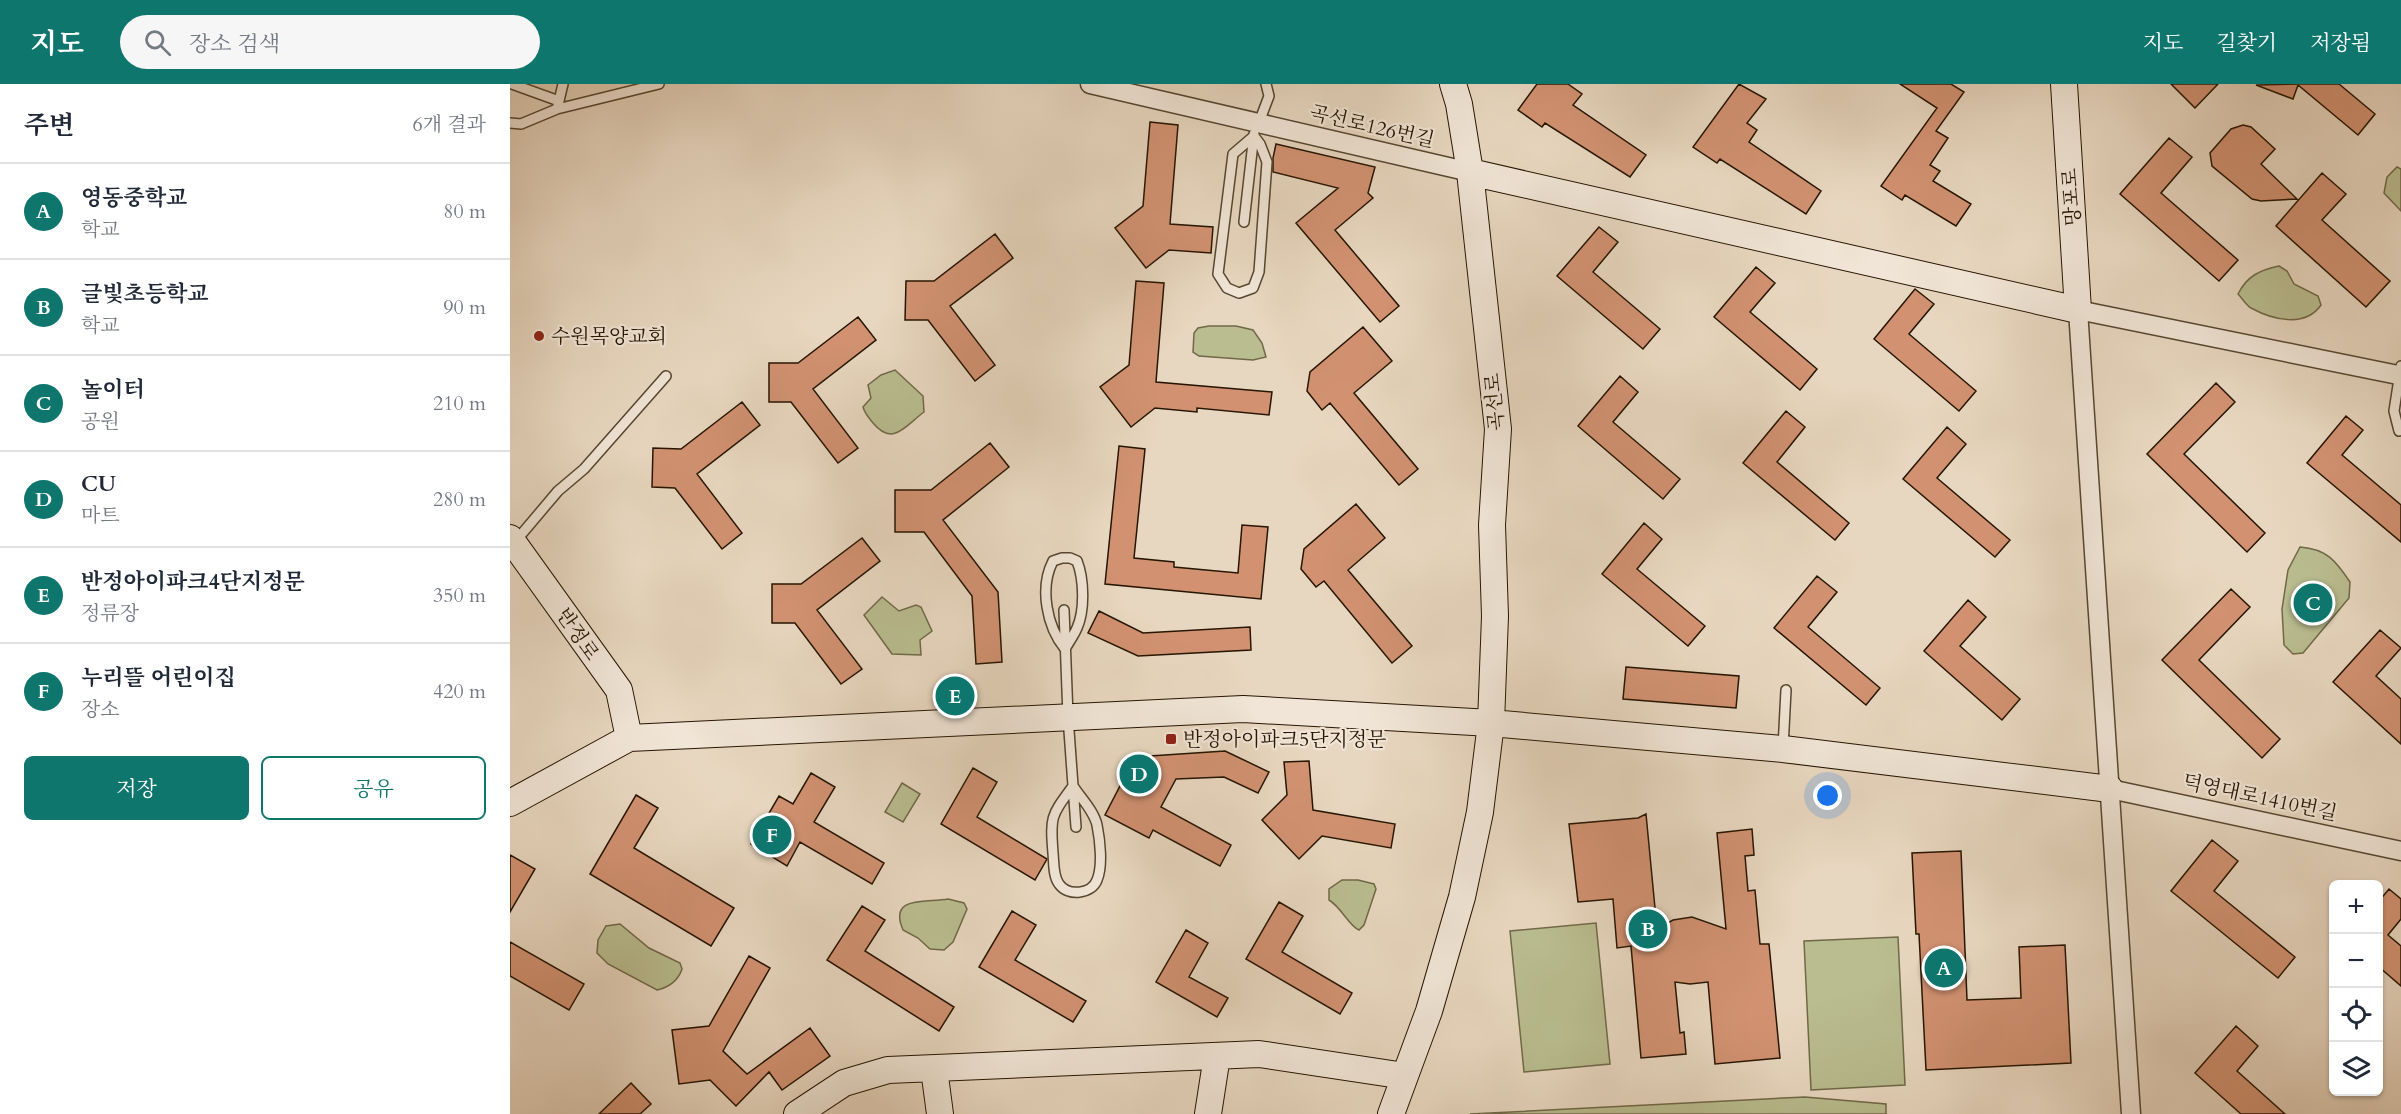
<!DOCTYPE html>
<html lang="ko">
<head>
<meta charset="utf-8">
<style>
	:root { --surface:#fff; --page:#f6f6f7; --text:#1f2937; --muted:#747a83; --line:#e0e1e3; --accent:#0f766e }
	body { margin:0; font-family:Cardo,"Noto Serif KR",serif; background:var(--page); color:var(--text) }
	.controls { position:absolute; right:18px; bottom:18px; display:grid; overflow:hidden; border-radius:9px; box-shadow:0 2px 4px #0004 }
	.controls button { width:54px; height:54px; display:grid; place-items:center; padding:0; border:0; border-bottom:2px solid var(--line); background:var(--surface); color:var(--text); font:30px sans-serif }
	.you { position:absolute; left:1318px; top:712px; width:21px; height:21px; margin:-15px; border:4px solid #fff; border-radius:50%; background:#1a73e8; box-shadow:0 0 0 9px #1a73e833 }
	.badge { display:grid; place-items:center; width:39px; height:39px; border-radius:50%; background:var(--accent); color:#fff; font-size:20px; font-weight:700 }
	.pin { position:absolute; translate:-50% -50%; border:3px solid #fff; box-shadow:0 2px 6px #0006 }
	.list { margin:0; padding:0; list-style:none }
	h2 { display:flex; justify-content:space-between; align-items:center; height:78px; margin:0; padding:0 24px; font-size:26px }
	h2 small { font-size:20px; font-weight:400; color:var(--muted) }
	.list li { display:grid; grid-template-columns:39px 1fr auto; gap:18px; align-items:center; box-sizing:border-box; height:96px; padding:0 24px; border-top:2px solid var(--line) }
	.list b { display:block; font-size:22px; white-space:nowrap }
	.list p { margin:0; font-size:20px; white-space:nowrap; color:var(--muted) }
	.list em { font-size:20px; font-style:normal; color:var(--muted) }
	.actions { display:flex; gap:12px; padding:18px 24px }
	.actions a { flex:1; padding:14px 0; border:2px solid var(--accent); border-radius:9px; text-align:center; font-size:21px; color:var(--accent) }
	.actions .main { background:var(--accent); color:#fff }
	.icon { flex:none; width:33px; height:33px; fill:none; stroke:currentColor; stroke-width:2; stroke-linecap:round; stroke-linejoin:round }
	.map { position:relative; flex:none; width:1891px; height:1030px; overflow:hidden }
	header { display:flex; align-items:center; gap:36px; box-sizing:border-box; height:84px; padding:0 30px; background:var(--accent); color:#fff }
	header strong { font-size:28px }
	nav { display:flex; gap:33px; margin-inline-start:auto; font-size:21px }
	.search { width:420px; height:54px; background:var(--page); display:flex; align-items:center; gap:15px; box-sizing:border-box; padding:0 21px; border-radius:33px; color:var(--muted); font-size:22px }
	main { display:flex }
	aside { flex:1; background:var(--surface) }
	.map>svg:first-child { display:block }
	.green { fill:#b9bd90; stroke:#706948; stroke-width:1.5 }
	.building { fill:#d29272; stroke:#261500; stroke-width:1.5 }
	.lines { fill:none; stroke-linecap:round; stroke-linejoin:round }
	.lane-casing { stroke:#564630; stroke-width:12 }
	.street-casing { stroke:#564630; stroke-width:21 }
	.secondary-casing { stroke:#261500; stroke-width:28 }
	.lane { stroke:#f0e5d6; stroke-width:9 }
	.street { stroke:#f0e5d6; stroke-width:18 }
	.secondary { stroke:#f0e5d6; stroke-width:26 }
	.poi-dot { fill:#8f2418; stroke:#f0e5d6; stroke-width:2 }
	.labels { text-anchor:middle; stroke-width:4.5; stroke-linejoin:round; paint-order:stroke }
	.street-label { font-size:20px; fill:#261500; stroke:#f0e5d6 }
	.poi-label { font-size:20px; fill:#261500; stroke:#f0e5d6; text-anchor:start }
</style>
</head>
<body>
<header>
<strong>지도</strong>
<div class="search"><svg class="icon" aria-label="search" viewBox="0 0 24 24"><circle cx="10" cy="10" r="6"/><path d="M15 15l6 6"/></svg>장소 검색</div>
<nav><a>지도</a><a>길찾기</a><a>저장됨</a></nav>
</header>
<main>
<aside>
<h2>주변<small>6개 결과</small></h2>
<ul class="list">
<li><span class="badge">A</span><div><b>영동중학교</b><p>학교</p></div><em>80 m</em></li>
<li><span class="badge">B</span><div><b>글빛초등학교</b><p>학교</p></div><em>90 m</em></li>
<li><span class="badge">C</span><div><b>놀이터</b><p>공원</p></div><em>210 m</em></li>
<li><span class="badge">D</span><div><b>CU</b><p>마트</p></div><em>280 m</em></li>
<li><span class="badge">E</span><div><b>반정아이파크4단지정문</b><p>정류장</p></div><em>350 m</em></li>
<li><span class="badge">F</span><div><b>누리뜰 어린이집</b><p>장소</p></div><em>420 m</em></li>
</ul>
<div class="actions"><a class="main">저장</a><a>공유</a></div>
</aside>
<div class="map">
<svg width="1891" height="1030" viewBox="0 0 1891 1030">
	<rect width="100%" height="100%" fill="#e8d7c0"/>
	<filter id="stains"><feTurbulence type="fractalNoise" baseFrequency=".00333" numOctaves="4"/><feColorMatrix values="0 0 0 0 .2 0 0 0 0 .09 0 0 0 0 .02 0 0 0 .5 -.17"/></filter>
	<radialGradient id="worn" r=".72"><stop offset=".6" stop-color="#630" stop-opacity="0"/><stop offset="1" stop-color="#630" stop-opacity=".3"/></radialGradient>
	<path class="green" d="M1887 83 1891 85V127L1874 109 1877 93Z
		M1769 182 1777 187 1784 200 1808 212 1811 221C1795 244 1763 236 1741 224 1736 221 1732 214 1728 210 1737 192 1750 186 1769 182Z
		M699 242H726L743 246 752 259 756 273 743 276 689 272 683 268 684 249 688 244Z
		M385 286 413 312 414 328C395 342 383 363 363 339 359 334 355 330 353 323L361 314 358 301 371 291Z
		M1790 463C1817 465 1826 477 1840 498L1839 514 1793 569 1783 570 1774 561 1772 525 1778 486Z
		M372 513 389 527 406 521 411 523 422 547 410 556 411 571 382 570 354 531Z
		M392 699 410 710 393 738 375 728Z
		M832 796H848L864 800 866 805 854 841 849 846C839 842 832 824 819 816V805Z
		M438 815 454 819 457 825 443 858 434 866 420 865 408 854 393 846C378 811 416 819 438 815Z
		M1086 839 1100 980 1014 988 1000 847Z
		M110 840 139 864 170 879 172 885C168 897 160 903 147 906L98 880 87 869 88 856 96 842Z
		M1388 853 1395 1001 1301 1006 1294 857Z
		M1295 1013 1376 1020V1030H960Z"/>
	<path class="building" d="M1027 0H1058L1072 10 1063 21 1136 71 1120 93 1035 39 1032 43 1008 26Z
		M1229 0 1256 15 1237 39 1247 46 1239 58 1311 107 1296 130 1210 75 1207 79 1183 63Z
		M1390 0H1441L1454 8 1426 47 1438 54 1420 81 1430 87 1423 97 1461 120 1446 142 1395 111 1392 116 1371 102 1427 24Z
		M1661 0H1708L1685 24Z
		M1789 0H1829L1865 30 1848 51 1788 1 1783 15 1746 1Z
		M640 38 668 41 660 140 703 143 701 169 659 166 636 184 605 144 633 122Z
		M1733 41 1741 43 1765 65 1751 80 1787 115 1751 117 1742 115 1702 82 1700 69 1721 45Z
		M1659 54 1682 73 1651 109 1728 176 1709 197 1610 110Z
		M766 60 865 83 858 109 863 114 825 146 889 222 870 238 786 139 828 104 763 88V74Z
		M1812 89 1836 110 1812 136 1880 197 1856 223 1766 142Z
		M1089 143 1108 158 1083 188 1150 245 1133 265 1047 192Z
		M485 150 503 174 440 222 485 281 465 297 418 236H395L396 197H424Z
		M1246 183 1265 199 1240 228 1307 285 1290 306 1204 233Z
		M626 197 654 199 646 298 762 308 759 331 687 324V328L645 324 621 343 590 303 619 281Z
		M1405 205 1424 220 1399 250 1466 307 1449 327 1364 255Z
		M348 233 366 256 303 305 348 364 328 379 281 318H259V279H288Z
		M853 243 882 277 844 309 908 385 889 401 820 319 812 326 797 307 800 288Z
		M1110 292 1128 308 1103 338 1170 395 1153 415 1068 342Z
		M1706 299 1725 318 1674 370 1755 449 1737 468 1637 370Z
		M232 318 250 341 187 390 232 449 212 465 165 404 142 403 143 364 171 365Z
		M1276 327 1295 343 1267 378 1339 439 1325 456 1233 379Z
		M1836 332 1853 346 1832 371 1891 421V458L1797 379Z
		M1437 343 1456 360 1427 394 1500 456 1485 473 1393 395Z
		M480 359 499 383 433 436 488 508 492 578 466 580 462 512 414 448H385V406H421Z
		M609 362 635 365 624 474 664 478V483L728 489 732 441 758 443 751 515 595 500Z
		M846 420 875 454 838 486 902 562 882 579 814 497 806 503 791 485 794 465Z
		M1134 439 1152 455 1127 485 1195 542 1178 562 1092 490Z
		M352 454 370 477 307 526 352 585 331 600 285 539H262V500H291Z
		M1307 492 1327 508 1298 543 1370 604 1356 621 1264 544Z
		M1721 505 1740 523 1689 576 1770 655 1752 674 1652 576Z
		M1458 516 1476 533 1450 562 1510 615 1492 636 1414 567Z
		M589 527 633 549 740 543 741 566 628 572 578 549Z
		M1870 546 1891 564 1866 592 1891 615V660L1823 598Z
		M1116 583 1229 592 1226 624 1113 615Z
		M715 667 759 688 748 709 714 693 666 695 651 723 721 761 710 782 643 746 639 754 595 731 625 673Z
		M799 677 803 726 885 740 881 764 812 752 789 775 752 736 777 711 774 678Z
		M463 684 487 698 467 733 537 775 525 796 431 740Z
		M301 689 325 703 304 738 374 779 362 800 290 758 277 782 241 760 269 712 283 720Z
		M126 711 148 724 124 764 224 824 201 862 80 790Z
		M1136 730 1147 845 1163 836 1182 833 1216 845 1207 749 1242 745 1244 771 1235 772 1238 807 1245 806 1250 860H1259L1270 974 1205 980 1198 898 1180 900 1165 898 1170 949 1174 948 1176 970 1131 974 1121 862 1107 864 1103 815 1068 818 1059 740 1128 734Z
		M1702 756 1728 777 1704 807 1785 873 1768 894 1661 807Z
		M1451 767 1457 916 1511 914 1509 863 1555 861 1561 979 1416 986 1409 850H1406L1402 769Z
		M0 771 25 785 0 828Z
		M1879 805 1891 815V835L1878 851 1891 862V902L1869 883V817Z
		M769 818 793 832 772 868 842 909 830 930 736 875Z
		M352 822 375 836 355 867 444 923 429 947 317 876Z
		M502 827 526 841 505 876 576 917 563 938 469 883Z
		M676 846 698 859 679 893 718 914 707 933 646 898Z
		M0 858 74 900 59 926 0 892Z
		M239 872 260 884 213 967 237 990 300 944 320 972 272 1006 259 988 226 1022 200 996 169 1000 162 946 199 942Z
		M1726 942 1748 962 1727 987 1775 1030H1731L1685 989Z
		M121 999 141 1020 130 1030H89Z"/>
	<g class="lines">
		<g class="lane-casing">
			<path id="lane" d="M2 0 49 17
				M48 21 53 0
				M0 39 11 40 47 25 149 0
				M748 41 759 12 756 0
				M744 52 750 60 757 78 749 188 743 204 729 209 717 204 708 190 723 70Z
				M734 138 744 50
				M1889 347 1884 327 1891 282
				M4 459 48 407 74 385 156 292
				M552 474H560L567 477C574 495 575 526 567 544 564 551 559 558 555 565 537 543 529 504 543 477Z
				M554 526 558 633 566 743
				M1273 664 1276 606
				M563 702C571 714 584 727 587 741 590 756 593 782 587 796 582 810 558 813 549 800 543 792 544 779 543 769 540 732 541 732 563 702Z"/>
		</g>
		<g class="street-casing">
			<path id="street" d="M580 0 960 88
				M1600 705 1891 767
				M1621 1030 1568 226 1888 291"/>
		</g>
		<g class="secondary-casing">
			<path id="secondary" d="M960 88 1568 226 1554 0
				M0 454 109 606 119 654
				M0 719 119 654 733 625 981 639 1273 665 1600 705
				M424 985 430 1030
				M895 992 919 927 952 813 970 728 981 639 985 532 982 441 988 345 960 88 949 20 943 0
				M287 1030 334 999 378 986 749 970 895 992 881 1030
				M698 1030 707 972"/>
		</g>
		<use href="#lane" class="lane"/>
		<use href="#street" class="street"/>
		<use href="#secondary" class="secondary"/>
	</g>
	<g class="poi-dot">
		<circle cx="29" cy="252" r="6"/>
		<rect x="655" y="649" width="12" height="12" rx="3"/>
	</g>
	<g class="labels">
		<g class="street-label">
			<text transform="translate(862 42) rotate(13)" y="7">곡선로126번길</text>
			<text transform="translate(1561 113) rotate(-94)" y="7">망포로</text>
			<text transform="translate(984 318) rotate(-95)" y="7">곡선로</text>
			<text transform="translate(68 550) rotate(55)" y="7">반정로</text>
			<text transform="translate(1750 713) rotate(12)" y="7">덕영대로1410번길</text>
		</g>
		<g class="poi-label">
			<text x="41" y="259">수원목양교회</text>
			<text x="673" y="662">반정아이파크5단지정문</text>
		</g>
	</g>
	<rect width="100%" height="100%" filter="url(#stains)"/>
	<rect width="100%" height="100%" fill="url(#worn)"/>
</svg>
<div class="controls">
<button>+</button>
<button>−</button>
<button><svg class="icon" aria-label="locate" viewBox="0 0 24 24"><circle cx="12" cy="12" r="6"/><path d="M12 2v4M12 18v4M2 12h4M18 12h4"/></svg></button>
<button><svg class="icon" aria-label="layers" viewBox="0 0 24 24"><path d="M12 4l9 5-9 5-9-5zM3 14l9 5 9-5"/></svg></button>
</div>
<div class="you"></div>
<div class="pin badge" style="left:1434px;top:884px">A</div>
<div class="pin badge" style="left:1138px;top:845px">B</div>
<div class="pin badge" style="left:1803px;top:519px">C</div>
<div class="pin badge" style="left:629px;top:690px">D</div>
<div class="pin badge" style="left:445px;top:612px">E</div>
<div class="pin badge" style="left:262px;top:751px">F</div>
</div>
</main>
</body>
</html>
